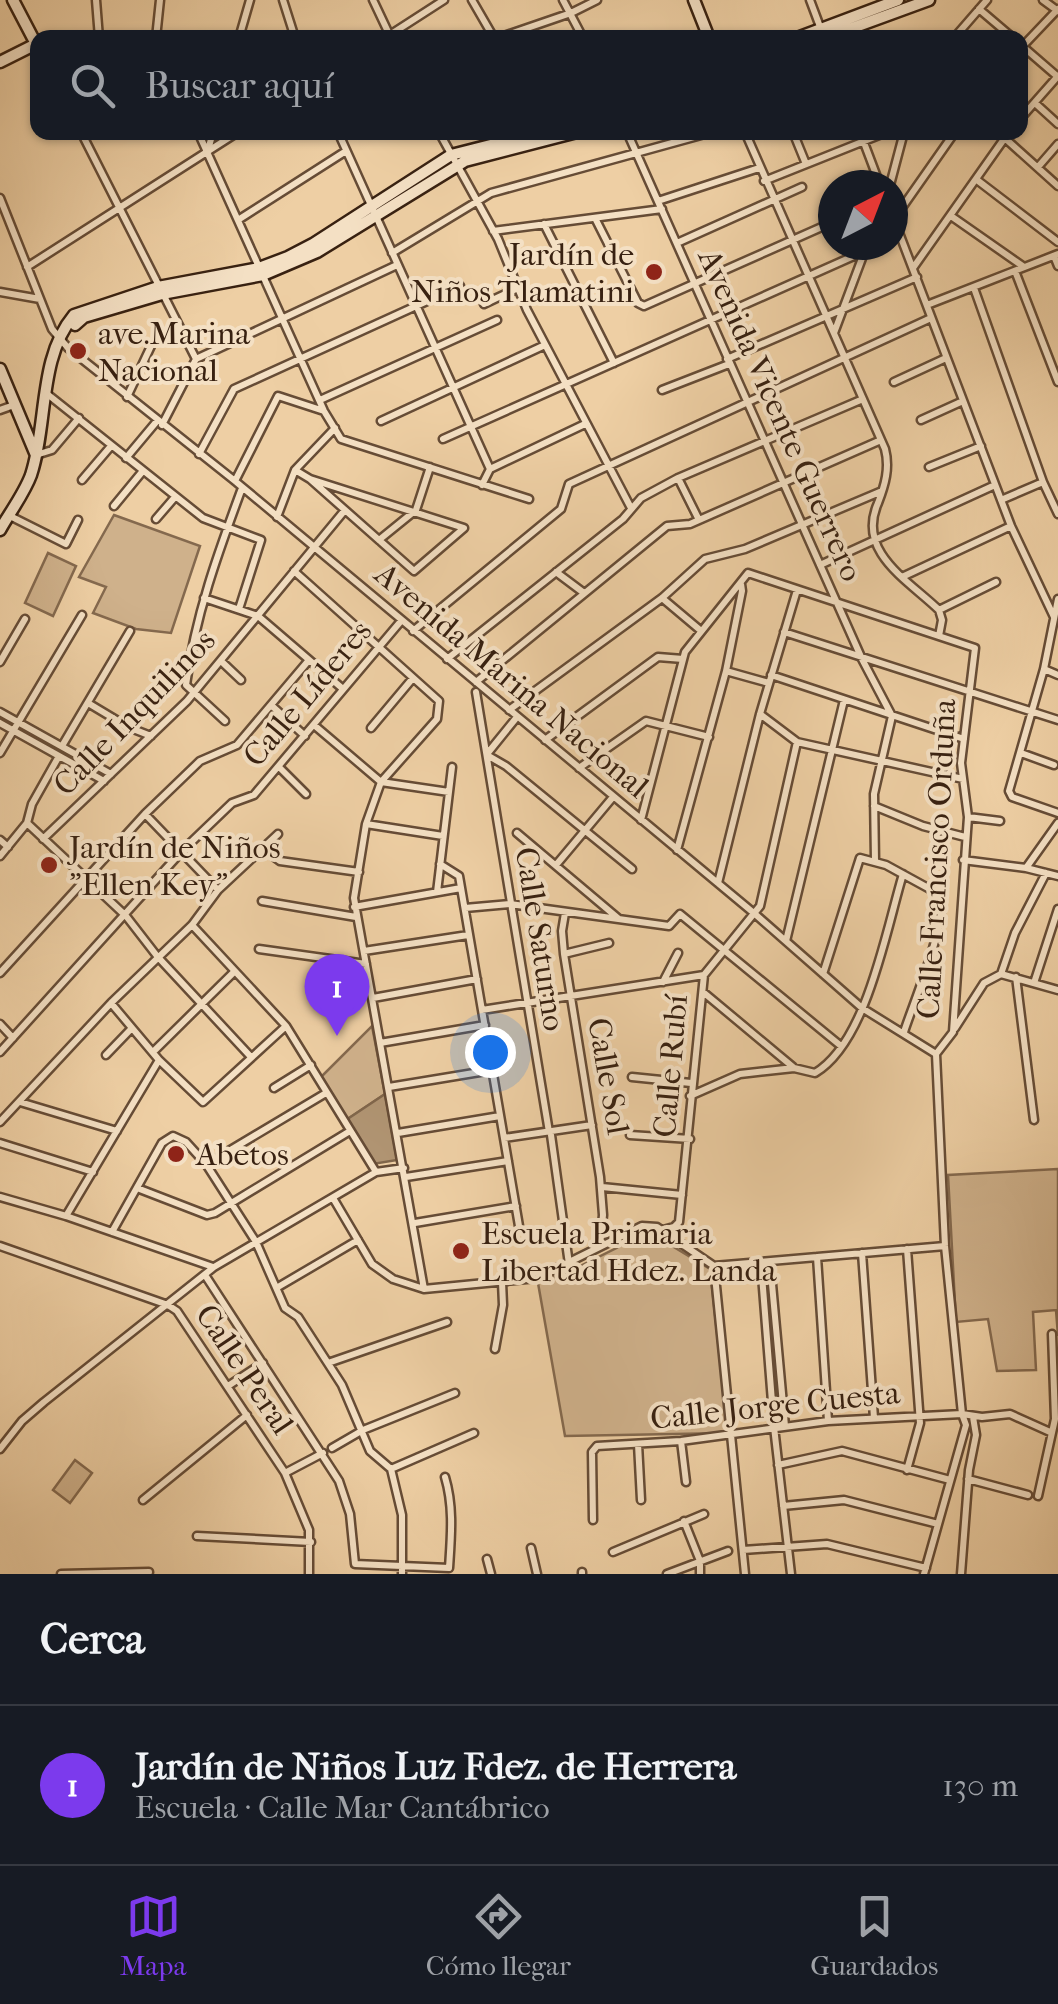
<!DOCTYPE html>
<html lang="es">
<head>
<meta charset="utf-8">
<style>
	:root { --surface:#171b24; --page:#20242c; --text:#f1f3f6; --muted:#9ea1a6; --line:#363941; --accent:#7c3aed }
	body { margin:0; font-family:"IM FELL French Canon",serif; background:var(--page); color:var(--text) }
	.compass { position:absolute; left:818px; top:170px; width:90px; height:90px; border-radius:50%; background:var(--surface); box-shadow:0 2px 8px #0004; rotate:42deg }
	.you { position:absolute; left:490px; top:1052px; width:35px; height:35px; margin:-25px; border:8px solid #fff; border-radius:50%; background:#1a73e8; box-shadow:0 0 0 15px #1a73e833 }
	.badge { display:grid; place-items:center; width:65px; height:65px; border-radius:50%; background:var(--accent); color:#fff; font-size:32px; font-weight:700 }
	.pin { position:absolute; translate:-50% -82px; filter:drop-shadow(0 2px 5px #0008) }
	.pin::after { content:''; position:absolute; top:52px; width:35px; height:30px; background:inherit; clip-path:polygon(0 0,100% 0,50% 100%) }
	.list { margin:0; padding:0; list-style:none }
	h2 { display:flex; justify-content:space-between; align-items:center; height:130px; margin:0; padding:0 40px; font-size:42px }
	h2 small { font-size:32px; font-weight:400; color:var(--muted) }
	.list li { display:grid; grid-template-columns:65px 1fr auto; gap:30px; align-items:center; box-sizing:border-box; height:160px; padding:0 40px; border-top:2px solid var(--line) }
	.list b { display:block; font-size:38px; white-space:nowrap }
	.list p { margin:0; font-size:32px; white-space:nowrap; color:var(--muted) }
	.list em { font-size:32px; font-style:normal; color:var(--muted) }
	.icon { flex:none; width:55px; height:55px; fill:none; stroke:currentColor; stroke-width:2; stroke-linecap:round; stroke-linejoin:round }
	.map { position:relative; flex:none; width:1058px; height:1574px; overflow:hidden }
	.search { position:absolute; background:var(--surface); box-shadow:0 2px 8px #0004; left:30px; right:30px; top:30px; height:110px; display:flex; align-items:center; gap:25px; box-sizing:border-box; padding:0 35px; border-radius:20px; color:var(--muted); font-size:38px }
	.sheet { height:290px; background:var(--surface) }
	nav { display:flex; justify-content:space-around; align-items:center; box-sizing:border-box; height:140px; border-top:2px solid var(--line); background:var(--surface); font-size:28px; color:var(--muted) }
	nav a { display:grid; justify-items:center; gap:5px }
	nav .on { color:var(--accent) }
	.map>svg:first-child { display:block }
	.green { fill:#cfb18b; stroke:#84694e; stroke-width:2.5 }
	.water { fill:#b09472; stroke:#80664b; stroke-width:2.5 }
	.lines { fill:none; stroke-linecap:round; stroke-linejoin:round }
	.street-casing { stroke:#664c36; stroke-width:11 }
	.secondary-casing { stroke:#382111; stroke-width:15 }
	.street { stroke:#f4e0c4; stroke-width:6 }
	.secondary { stroke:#f4e0c4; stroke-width:10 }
	.poi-dot { fill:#8f2418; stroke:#f4e0c4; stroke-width:4 }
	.labels { text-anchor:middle; stroke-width:8; stroke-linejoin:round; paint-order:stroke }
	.poi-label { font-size:32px; fill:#382111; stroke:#f4e0c4; text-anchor:start }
	.street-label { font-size:32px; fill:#382111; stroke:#f4e0c4 }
</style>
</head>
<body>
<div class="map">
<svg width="1058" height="1574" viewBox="0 0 1058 1574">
	<rect width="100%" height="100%" fill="#eecfa4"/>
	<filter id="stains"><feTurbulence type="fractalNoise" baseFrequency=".002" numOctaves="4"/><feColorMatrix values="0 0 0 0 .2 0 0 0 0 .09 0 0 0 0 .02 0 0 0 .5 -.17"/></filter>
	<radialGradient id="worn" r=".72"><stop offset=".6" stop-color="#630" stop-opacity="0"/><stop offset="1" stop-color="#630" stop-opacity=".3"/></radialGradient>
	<path class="green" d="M114 515 200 546 171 633 136 629 93 613 106 587 79 577Z
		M48 553 76 566 53 616 25 603Z
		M372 1026 385 1094 346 1120 321 1077Z
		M1058 1169V1336L1056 1310 1033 1312 1036 1370 997 1371 988 1319 956 1322 948 1175Z
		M649 1232 710 1269 728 1433 565 1436 538 1283 568 1272Z
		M75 1460 92 1473 70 1503 53 1490Z"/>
	<path class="water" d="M385 1094 397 1160 373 1164 346 1120Z"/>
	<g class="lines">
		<g class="street-casing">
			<path id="street" d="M96 0 99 38
				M283 0 295 38
				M373 0 390 36
				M472 0 494 38
				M563 0 583 38
				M810 0 822 32
				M1043 0 1058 11
				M979 9 1013 38
				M156 38 160 0
				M239 38 250 0
				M385 38 444 0
				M498 38 571 13 597 0
				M954 38 987 0
				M1021 45 1058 77
				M1020 49 1058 9
				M1035 103 1058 124
				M1020 119 1058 76
				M81 132 196 359
				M198 132 324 411 341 439 529 499
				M338 132 490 469
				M439 132 498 239 527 310 631 508
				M627 132 862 659 892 716 874 794 875 861
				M745 132 885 449C890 468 885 485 878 503 856 552 908 580 939 610L942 620 939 636
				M793 132 806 164
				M860 132 880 185
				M998 132 1058 186
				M208 150 213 132
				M1038 167 1058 144
				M977 180 1058 242
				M764 181 887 132
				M890 185 904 132
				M0 198 52 329 68 348 235 481 755 914 862 1008 936 1054
				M658 201 759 168
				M951 216 1024 267
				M893 217 1011 526 1054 617
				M595 218 638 303 644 306 833 222
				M894 219 955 132
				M238 220 346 151
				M544 224 614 363
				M493 231 662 209
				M677 243 802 187
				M392 253 491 193 712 132
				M1054 256 1058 266
				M27 267 238 132
				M913 268 1009 132
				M1015 271 1058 382
				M974 288 1043 482 1058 514
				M0 292 40 299
				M484 304 518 288
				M927 305 1058 254
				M834 333 867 245
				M727 359 917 277
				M894 382 946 358
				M662 390 729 364
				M46 393 203 518 261 540 239 609
				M127 397 151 346
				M320 400 497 320
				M0 410 14 405
				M921 420 963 401
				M381 421 545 345
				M162 425 196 359 397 265
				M443 439 865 251
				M199 454 234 389 460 286
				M36 455 52 450 79 418
				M126 458 157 421
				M929 467 981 446
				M295 470 310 479 464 528 414 571 310 479
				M678 478 699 520
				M82 480 111 446
				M235 481 278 396 324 411
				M482 485 490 469 585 424
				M1001 500 1043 482
				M114 506 142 472
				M10 516 66 544 78 520
				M277 517 295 470 335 428
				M156 519 175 497
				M379 540 416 510 430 467
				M820 565 995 485
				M294 571 439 701 437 719 381 782 366 824 354 898 424 1289
				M556 572 584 593
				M902 577 1011 526
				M204 598 258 616 343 689
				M662 598 700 630
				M1058 599 1044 669 1009 791 1012 797 1058 813
				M939 610 996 582
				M413 631 561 509 569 484 931 318
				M784 632 1058 720
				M447 659 623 519 641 498 678 478 863 399
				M221 661 241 680
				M0 662 25 619
				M1044 669 1058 675
				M726 671 769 683
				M771 675 964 739
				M476 682 667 526 690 524 881 440
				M476 692 549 1132
				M88 703 128 727 151 736
				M271 705 305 736
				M509 710 662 598 705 559 745 549 882 491
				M0 712 111 774
				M760 714 797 742 963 779
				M225 721 186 685C195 616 218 553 242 488
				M0 723 104 781
				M314 725 381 782 449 792
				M371 728 413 678
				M545 740 658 657 683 659
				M62 746 130 631
				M0 753 82 615
				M1021 753 1054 765
				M487 754 517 717
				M487 755 506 766 632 869
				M279 767 306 794
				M579 768 646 721 709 737
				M874 806 923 826 965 837
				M145 814 218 890
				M968 817 1000 821
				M641 820 685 652 748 573 975 648 961 763 968 817 953 1032 936 1054
				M27 823 126 916 157 956 251 1057
				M366 824 443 836
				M517 833 619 919
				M43 839 187 701 345 510
				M0 840 8 847
				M262 848 280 861 359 872
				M677 850 726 671 742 591 741 584
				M0 856 27 823 32 804 59 756
				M963 860 1026 868 1058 876
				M440 864 459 876 519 1226
				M556 865 613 797
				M1026 868 1058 823
				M718 883 760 714 797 590
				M437 892 452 767
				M262 901 356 917
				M354 907 461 888
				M465 908 510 904 669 926 680 914 841 1046
				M565 913 562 931 564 954 600 1177 603 1215 600 1246
				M192 925 286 1026 376 1172
				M786 941 844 700
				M259 949 366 964
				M364 951 468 935
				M564 954 609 943
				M0 973 145 814 200 761 237 745 309 660
				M823 974 860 858 886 865 939 894C951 915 912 1006 904 1032
				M1001 974 1058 990
				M1016 977 1034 1120
				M663 982 678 953
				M1034 983 1058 909
				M703 992 793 1067
				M373 998 477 979
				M111 1003 159 1060 203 1102 286 1026
				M482 1010 704 975
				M0 1024 13 1038
				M955 1028 984 983 1001 974 1015 933 1046 873
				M380 1043 485 1025
				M0 1052 182 851 232 803 254 795 401 621
				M153 1052 235 971
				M106 1055 132 1028
				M632 1077 691 1083
				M389 1087 492 1070
				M274 1088 311 1065
				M690 1096 740 1074 794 1068 815 1073C867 1042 886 930 903 874
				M20 1102 117 1131
				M0 1122 111 1003 192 925 218 890 278 834
				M398 1133 500 1116
				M551 1135 569 1264
				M630 1135 690 1139
				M504 1138 592 1125
				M0 1143 93 1172
				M207 1164 326 1093
				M406 1177 508 1161
				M602 1187 682 1195
				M137 1188 207 1215 215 1213 350 1131
				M0 1197 66 1216 213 1267
				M333 1198 372 1264 393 1279 424 1289 537 1278 642 1226 657 1227 714 1266 945 1246
				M66 1216 159 1060
				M415 1223 516 1206
				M663 1230 674 1227 679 1222 704 975 760 906 797 742
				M112 1232 162 1143 173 1136 186 1142 206 1164 256 1242 285 1308 298 1317 342 1385 370 1451 391 1469
				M0 1246 168 1305 177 1311 285 1473 309 1530V1574
				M907 1249 920 1423 907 1470
				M862 1253 874 1418
				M817 1257 828 1421
				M770 1262 785 1426
				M761 1263 774 1427 791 1574
				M714 1266 745 1574
				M205 1275 339 1481 350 1514 355 1564 449 1568C451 1537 454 1507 445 1477
				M278 1287 358 1240
				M495 1349 503 1305 502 1282
				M328 1363 447 1322
				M228 1386 263 1363
				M681 1441 686 1482
				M638 1444 641 1500
				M332 1448 363 1430 455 1393
				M0 1449 22 1421 44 1402 214 1267 376 1172 404 1168
				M778 1465 842 1451 950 1480
				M391 1469 402 1515V1574
				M391 1469 474 1433
				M285 1473 323 1453
				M968 1479 1028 1495
				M1038 1496 1055 1419 1052 1334
				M143 1500 247 1415
				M783 1506 844 1500 938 1524
				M593 1520 592 1452 597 1446 681 1441 828 1421 962 1414 982 1417 1010 1414 1050 1432
				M684 1521 700 1561V1574
				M197 1536 311 1542
				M531 1548 537 1574
				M743 1550 827 1544 926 1568
				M613 1552 704 1514
				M487 1559 491 1574
				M582 1572V1574
				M61 1574 149 1572
				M667 1574 728 1551
				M924 1574 966 1425 962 1414 945 1246 936 1054
				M961 1574 969 1470 976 1435 973 1417"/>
		</g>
		<g class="secondary-casing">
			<path id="secondary" d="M694 0 709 38
				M797 38 898 0
				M825 38 929 0
				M0 62 36 44 13 0
				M75 325 84 317 162 294 263 275 317 252 465 161 577 132
				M0 369 36 455
				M0 530C10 512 24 494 31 475 48 424 38 358 74 315L158 287 259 268 288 257 313 244 451 155 542 132"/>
		</g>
		<use href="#street" class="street"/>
		<use href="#secondary" class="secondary"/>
	</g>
	<g class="poi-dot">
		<circle cx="654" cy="272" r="10"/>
		<circle cx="78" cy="351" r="10"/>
		<circle cx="49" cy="865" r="10"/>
		<circle cx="176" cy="1154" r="10"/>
		<circle cx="461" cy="1251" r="10"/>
	</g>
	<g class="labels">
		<g class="poi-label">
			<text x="634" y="265" text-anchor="end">Jardín de<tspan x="634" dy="37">Niños Tlamatini</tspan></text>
			<text x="98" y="344">ave.Marina<tspan x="98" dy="37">Nacional</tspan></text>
			<text x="69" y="858">Jardín de Niños<tspan x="69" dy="37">"Ellen Key"</tspan></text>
			<text x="196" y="1165">Abetos</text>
			<text x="481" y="1244">Escuela Primaria<tspan x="481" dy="37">Libertad Hdez. Landa</tspan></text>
		</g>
		<g class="street-label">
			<text transform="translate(781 415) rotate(66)" y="11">Avenida Vicente Guerrero</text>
			<text transform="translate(512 680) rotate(40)" y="11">Avenida Marina Nacional</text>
			<text transform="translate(307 693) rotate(-50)" y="11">Calle Líderes</text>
			<text transform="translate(134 712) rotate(-46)" y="11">Calle Inquilinos</text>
			<text transform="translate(936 859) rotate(-87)" y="11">Calle Francisco Orduña</text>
			<text transform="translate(541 939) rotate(81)" y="11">Calle Saturno</text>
			<text transform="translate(670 1066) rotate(-85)" y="11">Calle Rubí</text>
			<text transform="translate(609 1076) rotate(80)" y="11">Calle Sol</text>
			<text transform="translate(245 1369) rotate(56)" y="11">Calle Peral</text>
			<text transform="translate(775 1405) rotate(-6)" y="11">Calle Jorge Cuesta</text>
		</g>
	</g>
	<rect width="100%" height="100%" filter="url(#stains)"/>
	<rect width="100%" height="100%" fill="url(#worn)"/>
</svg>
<svg class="compass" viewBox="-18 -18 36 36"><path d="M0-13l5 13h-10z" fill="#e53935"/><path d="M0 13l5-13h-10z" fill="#9ea1a6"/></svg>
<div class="you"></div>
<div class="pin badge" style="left:337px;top:1036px">1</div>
<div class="search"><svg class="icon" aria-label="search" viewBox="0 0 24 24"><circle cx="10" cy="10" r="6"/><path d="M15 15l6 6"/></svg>Buscar aquí</div>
</div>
<section class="sheet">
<h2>Cerca<small></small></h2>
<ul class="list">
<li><span class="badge">1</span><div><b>Jardín de Niños Luz Fdez. de Herrera</b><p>Escuela · Calle Mar Cantábrico</p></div><em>130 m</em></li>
</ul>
</section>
<nav>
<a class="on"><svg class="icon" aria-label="map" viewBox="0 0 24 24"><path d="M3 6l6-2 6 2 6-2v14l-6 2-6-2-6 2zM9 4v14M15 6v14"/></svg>Mapa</a>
<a><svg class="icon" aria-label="directions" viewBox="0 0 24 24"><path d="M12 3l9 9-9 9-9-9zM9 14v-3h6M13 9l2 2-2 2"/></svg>Cómo llegar</a>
<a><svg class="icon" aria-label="saved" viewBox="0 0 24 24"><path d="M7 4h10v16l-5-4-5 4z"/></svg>Guardados</a>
</nav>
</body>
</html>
